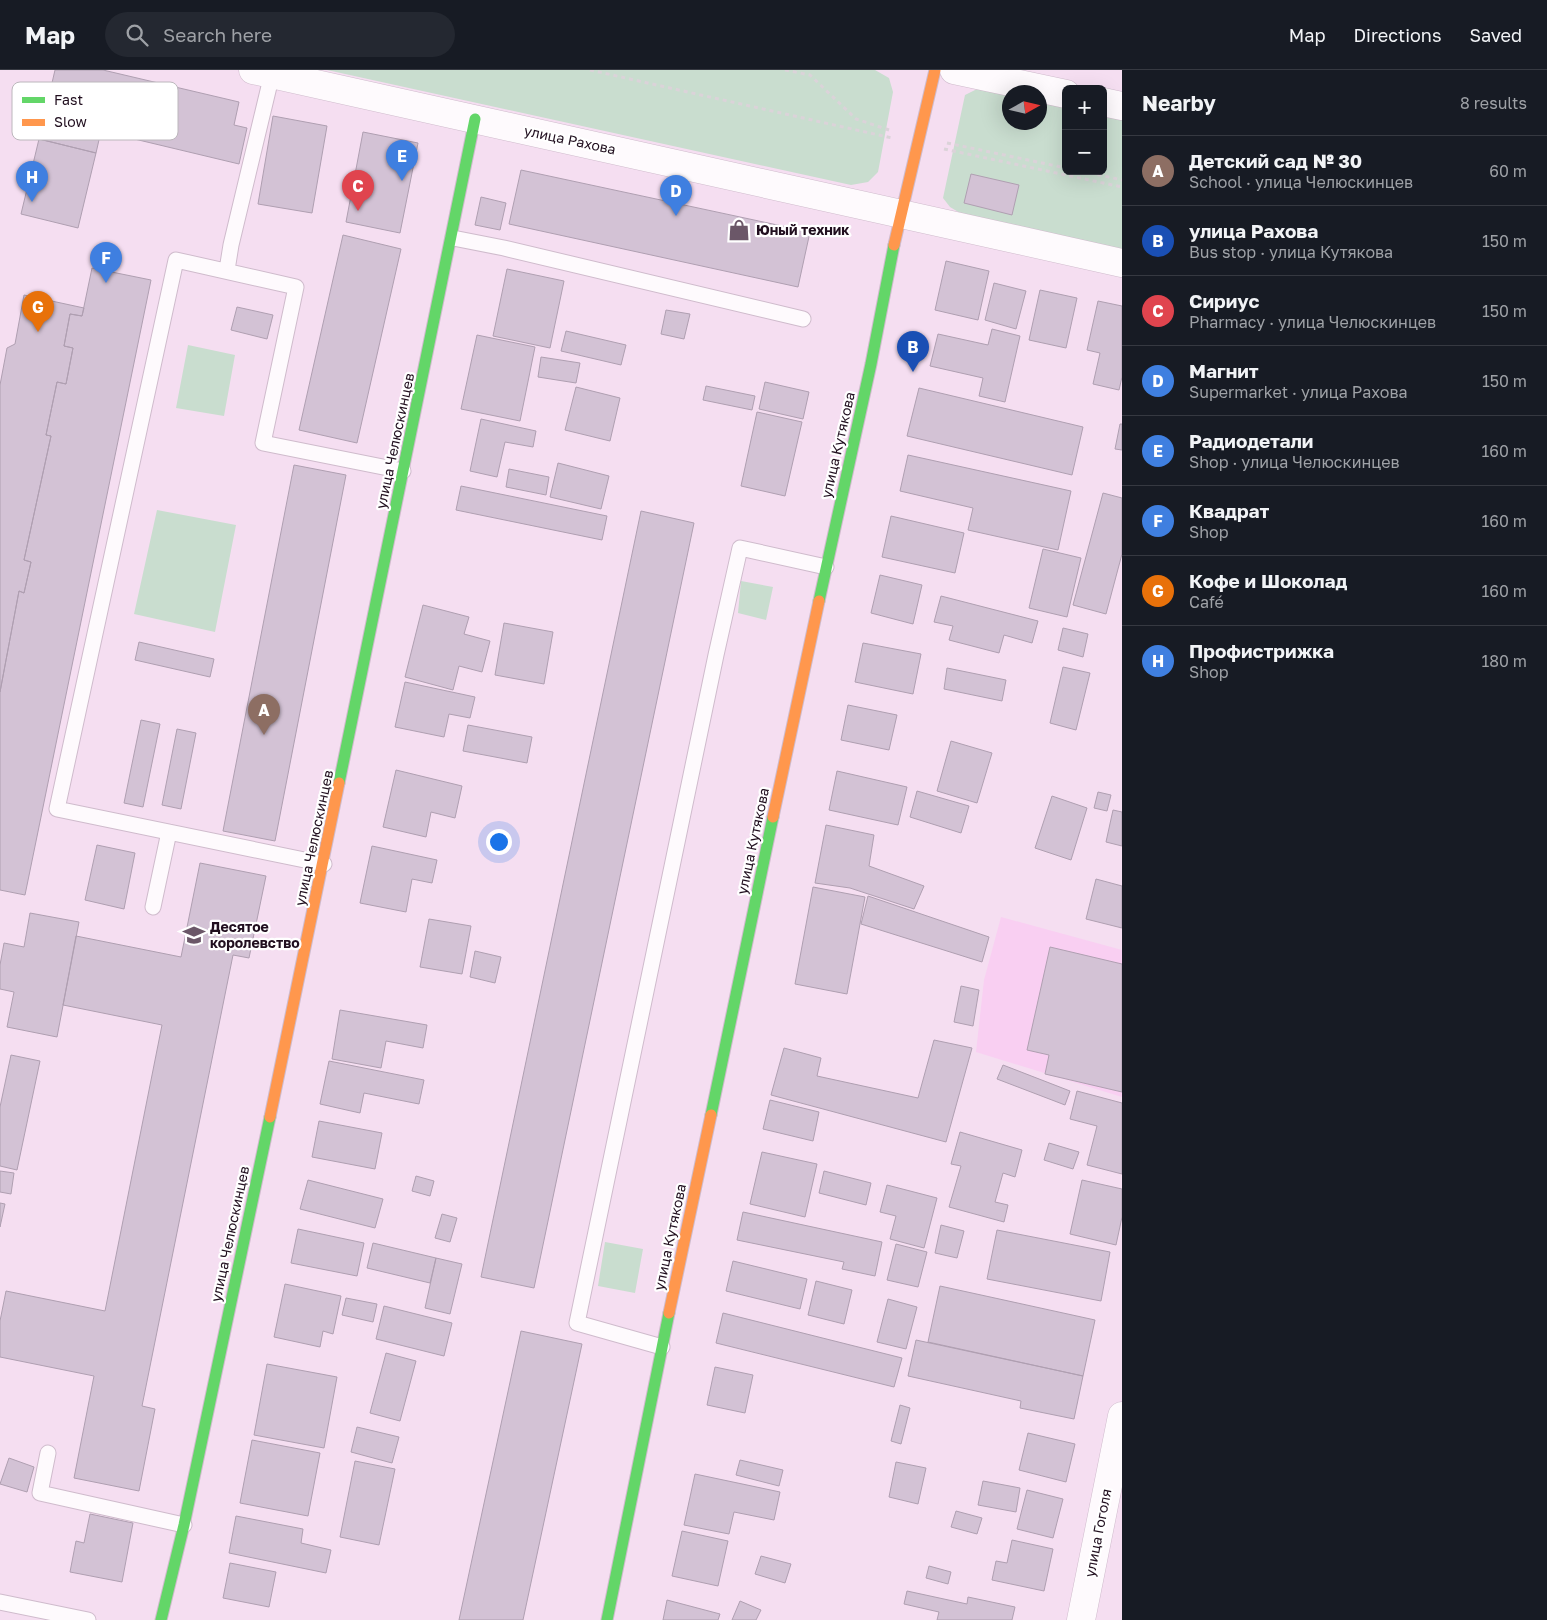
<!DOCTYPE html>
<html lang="en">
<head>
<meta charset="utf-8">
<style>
	:root { --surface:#171b24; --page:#242831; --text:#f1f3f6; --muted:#9ea1a6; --line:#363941; --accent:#0f766e }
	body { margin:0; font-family:"Golos Text",sans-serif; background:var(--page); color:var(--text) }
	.controls { position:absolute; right:15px; top:15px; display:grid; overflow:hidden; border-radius:8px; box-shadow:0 5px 20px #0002 }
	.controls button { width:45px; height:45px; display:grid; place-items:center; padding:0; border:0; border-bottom:1px solid var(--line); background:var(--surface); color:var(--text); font:25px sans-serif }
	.compass { position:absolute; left:1002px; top:15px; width:45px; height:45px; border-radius:50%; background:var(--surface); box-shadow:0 5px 20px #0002; rotate:82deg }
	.you { position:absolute; left:498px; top:771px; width:18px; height:18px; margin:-12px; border:4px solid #fff; border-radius:50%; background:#1a73e8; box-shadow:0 0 0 8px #1a73e833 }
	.badge { display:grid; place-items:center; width:32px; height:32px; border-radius:50%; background:var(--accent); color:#fff; font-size:16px; font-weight:700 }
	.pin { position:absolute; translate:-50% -41px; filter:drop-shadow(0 1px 2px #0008) }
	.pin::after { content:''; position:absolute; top:26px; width:18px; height:15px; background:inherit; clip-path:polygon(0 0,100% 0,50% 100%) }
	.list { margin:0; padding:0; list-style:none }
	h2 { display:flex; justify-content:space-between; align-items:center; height:65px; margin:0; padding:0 20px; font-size:21px }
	h2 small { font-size:16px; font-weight:400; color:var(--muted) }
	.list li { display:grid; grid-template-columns:32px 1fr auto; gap:15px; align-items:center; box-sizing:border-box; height:70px; padding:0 20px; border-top:1px solid var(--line) }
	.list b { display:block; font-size:19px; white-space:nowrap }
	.list p { margin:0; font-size:16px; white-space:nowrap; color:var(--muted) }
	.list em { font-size:16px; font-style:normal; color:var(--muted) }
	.icon { flex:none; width:28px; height:28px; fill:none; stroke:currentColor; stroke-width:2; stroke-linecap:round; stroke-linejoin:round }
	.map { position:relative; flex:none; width:1122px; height:1550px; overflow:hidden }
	header { display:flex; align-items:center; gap:30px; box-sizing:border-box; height:70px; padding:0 25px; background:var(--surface); border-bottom:1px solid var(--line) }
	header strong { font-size:24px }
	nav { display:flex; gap:28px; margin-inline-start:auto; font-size:18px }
	.search { width:350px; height:45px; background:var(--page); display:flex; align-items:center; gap:12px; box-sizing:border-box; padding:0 18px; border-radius:28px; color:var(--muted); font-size:19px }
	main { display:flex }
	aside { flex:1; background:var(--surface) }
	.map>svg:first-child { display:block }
	.built { fill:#f9cff2 }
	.green { fill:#c9ddcf }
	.building { fill:#d3c2d5; stroke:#af9fb1 }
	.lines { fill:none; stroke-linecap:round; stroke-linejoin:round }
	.lane-casing { stroke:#cfbbcc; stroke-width:17 }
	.street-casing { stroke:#cfbbcc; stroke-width:29 }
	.fast-casing { stroke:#cfbbcc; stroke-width:13 }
	.slow-casing { stroke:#cfbbcc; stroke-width:13 }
	.path { stroke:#dbd3d9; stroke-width:3; stroke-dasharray:4 4; stroke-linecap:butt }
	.lane { stroke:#fefafd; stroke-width:15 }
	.street { stroke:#fefafd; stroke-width:28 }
	.fast { stroke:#63d668; stroke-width:11 }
	.slow { stroke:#ff974d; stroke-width:11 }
	.labels { text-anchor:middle; stroke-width:4.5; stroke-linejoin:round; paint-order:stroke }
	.street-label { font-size:14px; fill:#210f1f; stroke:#fff }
	.poi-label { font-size:14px; font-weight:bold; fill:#210f1f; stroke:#fff; text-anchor:start }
	.key { fill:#fff; stroke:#bcb7bc; stroke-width:1 }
	.key-label { font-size:14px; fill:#210f1f }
</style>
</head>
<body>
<header>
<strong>Map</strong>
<div class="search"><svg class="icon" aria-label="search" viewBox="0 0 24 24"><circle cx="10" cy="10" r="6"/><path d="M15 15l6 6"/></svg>Search here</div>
<nav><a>Map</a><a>Directions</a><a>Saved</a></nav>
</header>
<main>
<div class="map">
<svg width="1122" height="1550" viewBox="0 0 1122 1550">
	<rect width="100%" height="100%" fill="#f5def1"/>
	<path class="built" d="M1001 847 1122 880V1027L976 982 984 910Z"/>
	<path class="green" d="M327 0H875L889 8 893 22 878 102 868 112 851 115Z
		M977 19 1009 24V52H1040V31L1066 37V101H1103V45L1122 49V179L960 143 950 137 943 128 965 25Z
		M188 275 235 285 224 346 176 338Z
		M157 440 236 455 215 562 134 544Z
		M741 511 773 517 766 550 738 543Z
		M605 1172 643 1179 635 1223 598 1216Z"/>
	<path class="building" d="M55 0H103L239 32 234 55 247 58 239 94 101 61 96 83 39 69Z
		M273 46 327 56 312 143 258 134Z
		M363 62 418 73 400 163 346 152Z
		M39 69 96 83 78 158 21 144Z
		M521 100 810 162 798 217 509 154Z
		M971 104 1019 115 1012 145 964 133Z
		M481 127 506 133 500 160 475 155Z
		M343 165 401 179 357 373 299 360Z
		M946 191 989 201 978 250 935 240Z
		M92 198 151 210 25 825 0 820V622L19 521 24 523 31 492 24 490 51 366 46 365 57 312 66 314 73 278 64 276 70 244 82 246Z
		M507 199 564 211 550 278 493 266Z
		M994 213 1026 221 1016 259 985 250Z
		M1040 220 1077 228 1066 278 1029 270Z
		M24 225 84 238 82 246 70 244 64 276 73 278 66 314 57 312 46 365 51 366 24 490 31 492 24 523 19 521 0 622V315L7 278 15 274Z
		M1098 231 1122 236V307L1119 320 1093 314 1100 283 1087 280Z
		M237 237 273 245 267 269 231 260Z
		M666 240 690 244 684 269 661 264Z
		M992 259 1020 266 1005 332 979 326 983 308 930 296 938 264 988 275Z
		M566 261 626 275 621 295 561 281Z
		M477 265 535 277 520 351 461 339Z
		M541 287 580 293 576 313 538 307Z
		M765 312 809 322 803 349 759 339Z
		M706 316 755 326 752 340 703 330Z
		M576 317 620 328 610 371 565 360Z
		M919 318 1083 357 1072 405 907 366Z
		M757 342 802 352 785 426 741 416Z
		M481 349 536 361 533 377 505 372 497 407 470 401Z
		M1120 354H1122V380L1115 379Z
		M908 385 1071 421 1058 480 968 460 973 438 900 421Z
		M558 393 609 406 601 439 550 427Z
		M294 395 346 405 275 771 223 761Z
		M509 399 549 407 546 425 506 417Z
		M461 416 607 446 602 470 456 440Z
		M1103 423 1122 428V484L1106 544 1073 535Z
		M641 441 694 453 534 1218 481 1207Z
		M891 446 964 463 955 503 882 487Z
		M1043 479 1081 488 1067 547 1029 538Z
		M880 505 922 515 913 554 871 543Z
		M941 526 1038 551 1032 573 1004 565 999 583 949 570 953 556 934 552Z
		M423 535 469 547 464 564 490 571 482 602 459 596 453 620 405 607Z
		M504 553 553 562 544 614 495 605Z
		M1063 558 1088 564 1083 587 1058 580Z
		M139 572 214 589 210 607 135 590Z
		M863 573 921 584 913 624 855 612Z
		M1063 597 1090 603 1076 660 1050 653Z
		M947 598 1006 610 1002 631 944 619Z
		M405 612 475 627 470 648 449 644 444 667 395 657Z
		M848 635 897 645 889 680 841 670Z
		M141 650 160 654 143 737 124 733Z
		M468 655 532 667 527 693 463 681Z
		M177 659 196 663 181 739 162 735Z
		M951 671 992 683 977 733 937 721Z
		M396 700 462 716 455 748 431 742 426 767 383 757Z
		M837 701 907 717 898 755 829 740Z
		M917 721 969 736 961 763 910 747Z
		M1098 722 1111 725 1107 741 1094 738Z
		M1052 726 1087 738 1071 790 1035 778Z
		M1113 740 1122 742V776L1106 772Z
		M826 755 874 765 869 796 924 816 914 839 850 818 815 813Z
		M97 775 135 783 124 839 85 830Z
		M372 776 437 790 432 813 412 809 406 842 360 833Z
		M200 793 266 806 249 888 233 885 142 1336 155 1339 139 1421 74 1408 94 1306 0 1287V1251L6 1221 105 1241 162 955 63 935 76 866 181 887Z
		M1096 809 1122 816V858L1086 849Z
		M813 817 865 827 847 924 795 914Z
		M868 826 989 867 982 892 861 854Z
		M30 843 79 852 57 967 7 957 14 922 0 919V895L4 873 24 877Z
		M429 849 471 856 462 904 420 897Z
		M1050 877 1122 894V1022L1045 1004 1049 985 1027 980Z
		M475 881 501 887 495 913 470 907Z
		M961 916 979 920 973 956 954 952Z
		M340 940 427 955 423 978 386 971 381 998 332 989Z
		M934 970 972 978 946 1072 771 1025 784 978 821 988 817 1006 918 1028Z
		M11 985 40 991 17 1100 0 1096V1037Z
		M329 991 424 1010 419 1034 364 1023 360 1043 320 1034Z
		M1003 995 1070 1021 1065 1035 997 1009Z
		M1077 1021 1122 1033V1104L1087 1095 1097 1056 1070 1049Z
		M770 1030 819 1042 813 1071 763 1059Z
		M319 1051 382 1063 375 1099 312 1087Z
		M960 1062 1022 1080 1015 1107 1003 1103 995 1132 1008 1135 1004 1152 949 1137 961 1096 951 1094Z
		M1049 1073 1079 1082 1073 1099 1044 1090Z
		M762 1082 817 1094 805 1147 750 1134Z
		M0 1101 14 1103 11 1124 0 1122Z
		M824 1101 871 1113 866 1135 819 1123Z
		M416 1106 434 1111 430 1126 412 1121Z
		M308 1110 383 1129 375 1158 300 1139Z
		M1082 1110 1122 1119V1147L1116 1175 1070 1164Z
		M887 1115 937 1128 924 1178 890 1169 896 1146 880 1142Z
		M0 1133 5 1134 0 1157Z
		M743 1142 882 1172 875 1206 842 1199 844 1192 737 1170Z
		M442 1144 457 1148 450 1172 435 1168Z
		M941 1155 964 1161 957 1188 935 1183Z
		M298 1159 364 1173 357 1206 291 1193Z
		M997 1160 1110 1182 1101 1231 987 1209Z
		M373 1173 436 1188 430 1213 367 1198Z
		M896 1174 927 1182 918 1217 887 1210Z
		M436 1188 462 1194 450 1244 425 1238Z
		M733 1191 807 1209 800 1239 726 1221Z
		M816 1211 852 1220 844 1254 808 1245Z
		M285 1214 341 1226 333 1264 323 1261 320 1277 274 1267Z
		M940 1216 1095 1250 1083 1306 928 1272Z
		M346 1228 377 1234 373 1252 342 1245Z
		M888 1229 917 1237 906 1279 877 1272Z
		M384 1236 452 1253 444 1286 376 1269Z
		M723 1243 902 1288 894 1317 716 1273Z
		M521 1261 582 1274 523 1550H459Z
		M916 1270 1083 1306 1074 1349 1020 1338 1021 1331 908 1306Z
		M386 1283 416 1291 400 1351 370 1343Z
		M267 1294 337 1307 324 1378 254 1365Z
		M715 1297 753 1305 745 1343 707 1335Z
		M900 1335 910 1338 901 1374 891 1371Z
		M357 1357 399 1367 392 1393 351 1382Z
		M1028 1363 1075 1374 1066 1412 1019 1400Z
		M252 1370 320 1383 308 1446 240 1433Z
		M9 1388 34 1397 27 1422 0 1414Z
		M740 1390 783 1400 779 1416 736 1405Z
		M355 1391 395 1399 379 1475 340 1467Z
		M896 1392 926 1398 918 1434 889 1427Z
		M695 1404 780 1422 774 1450 734 1442 729 1464 684 1455Z
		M983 1411 1020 1418 1016 1442 978 1435Z
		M1027 1420 1063 1429 1053 1468 1017 1459Z
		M956 1441 982 1448 977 1464 951 1457Z
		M90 1444 133 1453 122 1512 70 1502 76 1471 84 1473Z
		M236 1446 303 1459 301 1473 331 1480 326 1503 229 1483Z
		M682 1461 728 1471 718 1516 672 1506Z
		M1012 1470 1053 1479 1044 1521 992 1510 996 1491 1007 1493Z
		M761 1486 791 1494 785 1513 755 1504Z
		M230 1493 276 1502 269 1537 223 1528Z
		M929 1496 951 1502 948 1514 926 1508Z
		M907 1521 967 1534 968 1527 1015 1537 1012 1550H937L939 1542 904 1534Z
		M667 1530 720 1544 718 1550H663Z
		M740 1531 761 1540 756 1550H732Z"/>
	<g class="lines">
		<g class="lane-casing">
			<path id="lane" d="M453 168 504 178 803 249
				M227 200 231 175 272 4
				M324 794 57 739 176 190 296 217 263 373 403 401
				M153 837 169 762
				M662 1277 577 1253 716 585 740 478 826 497
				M48 1383 40 1423 184 1455
				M0 1532 88 1550"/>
		</g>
		<g class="street-casing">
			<path id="street" d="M253 0 1122 193
				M954 0 1066 24
				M1103 32 1122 36
				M1081 1550 1122 1346"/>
		</g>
		<g class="fast-casing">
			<path id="fast" d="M819 531 871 294 894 175
				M339 713 475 49
				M711 1045 773 747
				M161 1550 184 1455 270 1047
				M607 1550 669 1243"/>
		</g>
		<g class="slow-casing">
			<path id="slow" d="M894 175 935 0
				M773 747 819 531
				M270 1047 339 713
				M669 1243 711 1045"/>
		</g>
		<path class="path" d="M590 0 892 68
			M785 0 810 5 856 49 892 61
			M947 73 1066 98
			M944 79 1122 117
			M1082 101 1122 110"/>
		<use href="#lane" class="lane"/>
		<use href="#street" class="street"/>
		<use href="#fast" class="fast"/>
		<use href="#slow" class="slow"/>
	</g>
	<defs>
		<g id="shop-bare" transform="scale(1.725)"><path d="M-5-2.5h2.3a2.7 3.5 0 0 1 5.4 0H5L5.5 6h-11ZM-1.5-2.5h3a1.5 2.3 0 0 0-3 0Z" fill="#6b5768" stroke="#fff" stroke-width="2.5" paint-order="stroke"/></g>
		<g id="school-bare" transform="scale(1.725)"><path d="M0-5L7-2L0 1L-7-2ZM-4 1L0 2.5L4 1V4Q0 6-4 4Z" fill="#6b5768" stroke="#fff" stroke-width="2.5" paint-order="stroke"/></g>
	</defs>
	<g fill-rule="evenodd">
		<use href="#shop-bare" x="739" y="160"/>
		<use href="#school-bare" x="194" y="865"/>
	</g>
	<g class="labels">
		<g class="street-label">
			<text transform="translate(570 70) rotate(12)" y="5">улица Рахова</text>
			<text transform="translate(395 371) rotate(-78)" y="5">улица Челюскинцев</text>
			<text transform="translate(838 375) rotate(-77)" y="5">улица Кутякова</text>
			<text transform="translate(314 768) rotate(-78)" y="5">улица Челюскинцев</text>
			<text transform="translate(753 771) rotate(-78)" y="5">улица Кутякова</text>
			<text transform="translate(230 1164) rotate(-78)" y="5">улица Челюскинцев</text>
			<text transform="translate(670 1167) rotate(-78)" y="5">улица Кутякова</text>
			<text transform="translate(1098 1463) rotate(-79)" y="5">улица Гоголя</text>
		</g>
		<g class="poi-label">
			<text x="756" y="165">Юный техник</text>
			<text x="210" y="862">Десятое<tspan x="210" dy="16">королевство</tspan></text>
		</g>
	</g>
	<rect x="12" y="12" width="166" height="58" rx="8" class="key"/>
	<rect x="22" y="27" width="23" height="6" fill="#63d668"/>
	<rect x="22" y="49" width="23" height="7" fill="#ff974d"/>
	<g class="key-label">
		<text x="54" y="35">Fast</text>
		<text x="54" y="57">Slow</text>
	</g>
</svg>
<div class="controls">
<button>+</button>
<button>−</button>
</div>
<svg class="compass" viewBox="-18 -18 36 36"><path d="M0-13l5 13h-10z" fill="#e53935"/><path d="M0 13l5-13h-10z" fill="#9ea1a6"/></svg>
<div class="you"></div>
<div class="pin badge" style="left:264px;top:665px;background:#8d6e63">A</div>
<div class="pin badge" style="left:913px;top:302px;background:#1a4fb4">B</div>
<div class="pin badge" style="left:358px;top:141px;background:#e0444e">C</div>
<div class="pin badge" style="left:676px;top:146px;background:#3f7fe0">D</div>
<div class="pin badge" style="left:402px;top:111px;background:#3f7fe0">E</div>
<div class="pin badge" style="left:106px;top:213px;background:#3f7fe0">F</div>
<div class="pin badge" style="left:38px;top:262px;background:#e8710a">G</div>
<div class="pin badge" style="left:32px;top:132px;background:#3f7fe0">H</div>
</div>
<aside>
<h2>Nearby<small>8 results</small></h2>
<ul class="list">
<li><span class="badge" style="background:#8d6e63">A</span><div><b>Детский сад № 30</b><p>School · улица Челюскинцев</p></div><em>60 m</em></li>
<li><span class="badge" style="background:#1a4fb4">B</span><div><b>улица Рахова</b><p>Bus stop · улица Кутякова</p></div><em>150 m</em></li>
<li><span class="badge" style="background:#e0444e">C</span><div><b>Сириус</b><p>Pharmacy · улица Челюскинцев</p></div><em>150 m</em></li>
<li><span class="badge" style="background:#3f7fe0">D</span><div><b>Магнит</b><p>Supermarket · улица Рахова</p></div><em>150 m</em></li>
<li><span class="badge" style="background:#3f7fe0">E</span><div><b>Радиодетали</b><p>Shop · улица Челюскинцев</p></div><em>160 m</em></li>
<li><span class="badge" style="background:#3f7fe0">F</span><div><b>Квадрат</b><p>Shop</p></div><em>160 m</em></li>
<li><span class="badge" style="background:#e8710a">G</span><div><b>Кофе и Шоколад</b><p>Café</p></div><em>160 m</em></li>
<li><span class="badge" style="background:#3f7fe0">H</span><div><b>Профистрижка</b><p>Shop</p></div><em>180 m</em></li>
</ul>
</aside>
</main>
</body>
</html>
